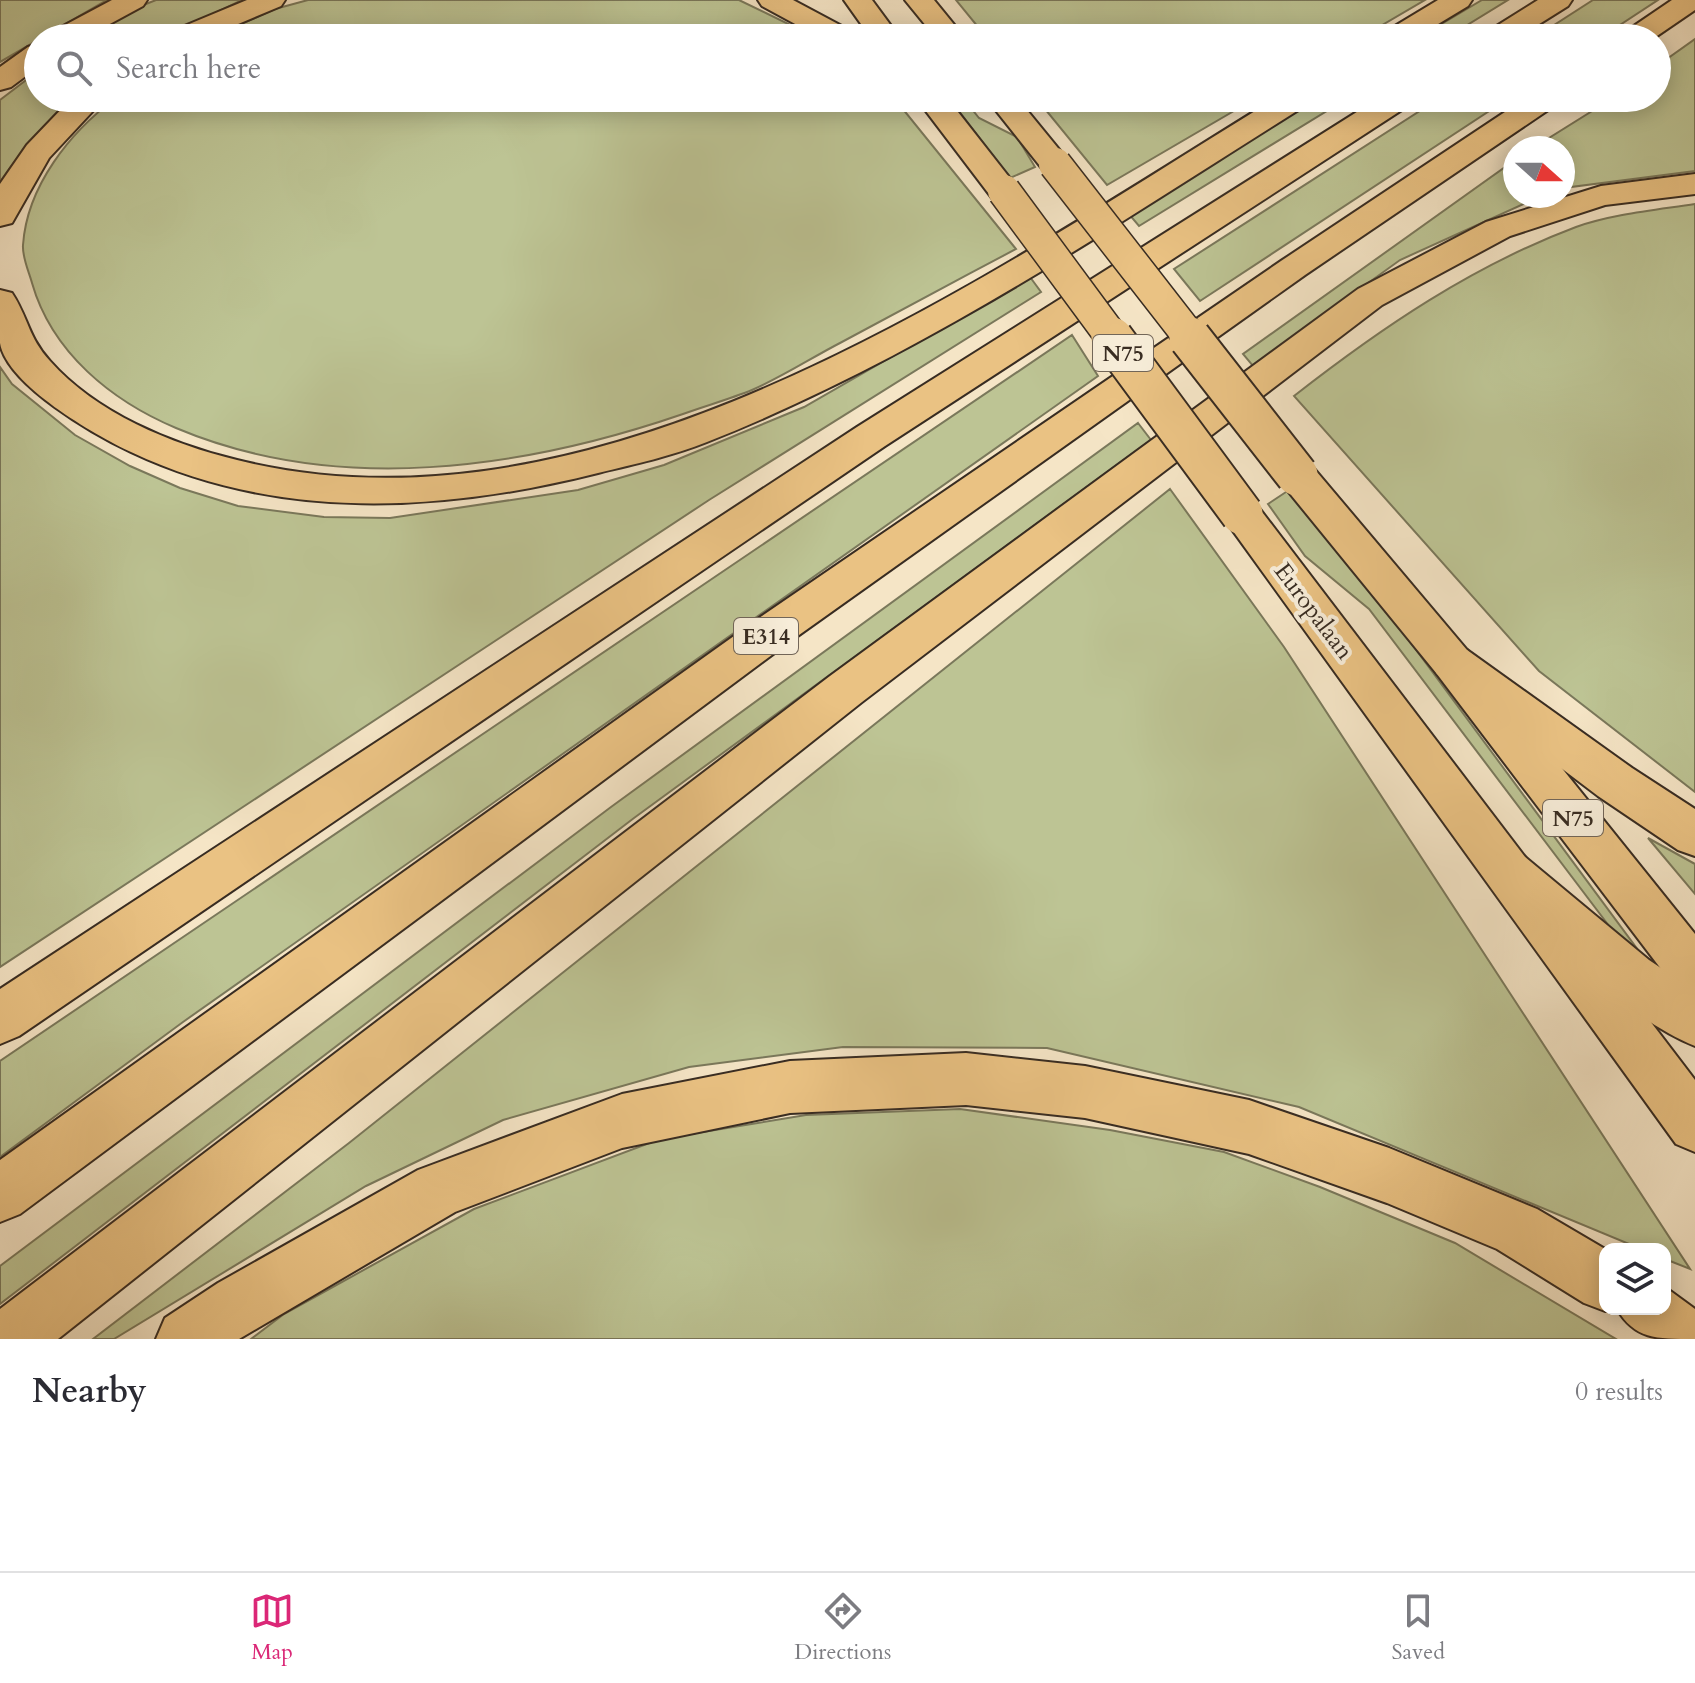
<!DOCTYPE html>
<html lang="en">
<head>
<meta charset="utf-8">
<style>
	:root { --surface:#fff; --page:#f7f7f7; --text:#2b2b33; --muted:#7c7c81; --line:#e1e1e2; --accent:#db2777 }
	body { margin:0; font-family:Cardo,serif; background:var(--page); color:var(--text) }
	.controls { position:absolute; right:24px; bottom:24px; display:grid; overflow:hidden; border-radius:16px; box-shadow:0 4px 20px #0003 }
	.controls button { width:72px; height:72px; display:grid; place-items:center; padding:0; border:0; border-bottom:2px solid var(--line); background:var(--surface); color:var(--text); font:40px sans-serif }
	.compass { position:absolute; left:1503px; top:136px; width:72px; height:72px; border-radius:50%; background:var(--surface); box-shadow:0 4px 20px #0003; rotate:111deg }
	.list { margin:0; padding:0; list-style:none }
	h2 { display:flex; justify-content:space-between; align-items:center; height:104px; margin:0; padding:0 32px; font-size:34px }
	h2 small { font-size:26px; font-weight:400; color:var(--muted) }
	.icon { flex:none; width:44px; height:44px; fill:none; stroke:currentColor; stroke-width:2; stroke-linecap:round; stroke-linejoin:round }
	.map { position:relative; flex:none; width:1695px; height:1339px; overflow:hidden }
	.search { position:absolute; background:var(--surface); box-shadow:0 4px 20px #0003; left:24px; right:24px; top:24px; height:88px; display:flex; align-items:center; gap:20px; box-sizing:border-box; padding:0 28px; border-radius:44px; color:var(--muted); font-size:30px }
	.sheet { height:232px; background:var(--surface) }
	nav { display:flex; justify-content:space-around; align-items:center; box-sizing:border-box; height:112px; border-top:2px solid var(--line); background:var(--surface); font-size:22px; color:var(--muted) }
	nav a { display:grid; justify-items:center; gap:4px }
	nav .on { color:var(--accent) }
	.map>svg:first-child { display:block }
	.green { fill:#bdc494; stroke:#7a785b; stroke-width:2 }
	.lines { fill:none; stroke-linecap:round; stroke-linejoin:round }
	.trunk-casing { stroke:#382c22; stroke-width:4 }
	.motorway-casing { stroke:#382c22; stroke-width:4 }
	.trunk { fill:#eac283; fill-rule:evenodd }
	.motorway { fill:#eac283; fill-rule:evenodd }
	.trunk-bridge-far1-casing { stroke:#382c22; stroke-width:35; stroke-linecap:butt }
	.trunk-bridge-casing { stroke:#382c22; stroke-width:45; stroke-linecap:butt }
	.trunk-bridge-far1 { stroke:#eac283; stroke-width:32 }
	.trunk-bridge { stroke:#eac283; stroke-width:41 }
	.labels { text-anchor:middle; stroke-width:8; stroke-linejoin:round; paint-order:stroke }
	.shield { fill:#f8eeda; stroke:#726659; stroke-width:2 }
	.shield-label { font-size:22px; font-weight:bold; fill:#382c22 }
	.street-label { font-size:24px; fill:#382c22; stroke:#f8eeda }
</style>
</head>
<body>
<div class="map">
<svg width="1695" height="1339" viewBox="0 0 1695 1339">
	<rect width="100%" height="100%" fill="#f5e5c6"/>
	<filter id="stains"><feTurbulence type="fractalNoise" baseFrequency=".0025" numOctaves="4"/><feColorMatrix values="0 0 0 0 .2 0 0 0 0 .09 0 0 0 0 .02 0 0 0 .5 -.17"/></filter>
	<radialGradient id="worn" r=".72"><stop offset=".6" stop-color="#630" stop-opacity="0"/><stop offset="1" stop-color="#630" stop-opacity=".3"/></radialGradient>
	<path class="green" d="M0 0H107L0 62Z
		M156 0H242L163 38H85L136 8Z
		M308 0H739L817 38H210L275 9Z
		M956 0H1425L1360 38H987Z
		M1482 0H1508L1446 38H1418Z
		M1593 0H1658L1600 38H1534Z
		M1695 39V171L1563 188V148H1533L1613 98H1657V66Z
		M38 71V98H75C46 122 21 151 0 182V100Z
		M116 98H894L1016 249C957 280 898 312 840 343 811 358 782 377 752 390 730 399 705 406 683 414 523 469 337 496 176 428 112 401 52 353 32 283 29 272 22 257 23 245 27 186 70 132 116 98Z
		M949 98H963L979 118 1017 137 1035 167 1010 178Z
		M1036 98H1256L1107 185Z
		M1319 98H1348L1139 226 1128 213Z
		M1440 98H1509L1200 301 1174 269Z
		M1515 160V196H1541L1400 260 1253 366 1243 354Z
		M1695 204V792L1539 671 1294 396C1381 328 1472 266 1576 227 1613 214 1656 210 1695 204Z
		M1030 277 1041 292 709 500 0 967V367L12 384 75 435 130 466 180 488 238 506 324 517 390 518 578 490 664 465 804 407Z
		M1072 335 1098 376 183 1022 0 1157V1061Z
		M1138 423 1151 440 634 818 0 1304V1266L611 807Z
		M1295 486 1638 950 1628 951 1369 609 1305 556 1268 504Z
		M1170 489 1284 647 1690 1269 1665 1259V1249H1641L1299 1107 1047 1048 843 1047 689 1067 503 1120 366 1186 114 1339H93L349 1143Z
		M1648 838 1695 864V894Z
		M960 1109 1110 1130 1224 1152 1320 1187 1455 1243 1616 1339H251L284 1314 474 1209 660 1139 806 1115Z"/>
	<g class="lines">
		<g class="trunk-casing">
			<path id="trunk" d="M844 0H872L900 38H871Z
				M905 0H934L965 38H936Z
				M916 98H947L1020 191 1016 198 1004 201 992 198Z
				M986 98H1017L1071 164 1066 171 1055 174 1044 171Z
				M1297 461 1311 465 1467 650 1695 934V997L1677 990 1437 674 1283 485 1277 475 1283 465Z
				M1242 499 1256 504 1695 1080V1152L1676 1144 1228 524 1222 514 1228 504Z"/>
		</g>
		<g class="motorway-casing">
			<path id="motorway" d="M112 0H147L143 6 84 38H48L52 32Z
				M247 0H285L281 6 205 38H166L170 32Z
				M758 0H793L853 32 857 38H821L762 6Z
				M1438 0H1472L1468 6 1415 38H1381L1385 32Z
				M1538 0H1572L1568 6 1517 38H1483L1487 32Z
				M1672 0H1695V10L1654 38H1621L1625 32Z
				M38 44V67L11 87 0 90V67L28 47Z
				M72 98H105L49 158 12 223 0 226V184L27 145Z
				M1276 98H1312L1308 104C1113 226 922 357 707 442 672 456 635 464 598 473 443 512 279 522 131 452 95 435 7 385 0 343 0 326 0 307 0 290L12 293C28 317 28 337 50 361 96 413 171 444 237 460 600 550 983 278 1276 98Z
				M1379 98H1415L1411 104 885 446 19 1036 0 1044V989L857 427Z
				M1526 98H1561L1557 104 1305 275 792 640 20 1214 0 1222V1160L762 616 1281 261Z
				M1695 174V194L1605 205 1510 236 1382 305 862 702 58 1339H0V1309L830 676 1358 289 1486 222 1601 186Z
				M1452 645 1467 650 1632 768 1695 809V856L1678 850 1598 796 1437 674 1430 662 1437 650Z
				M1508 851 1525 857 1649 960 1695 991V1046C1625 1018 1548 937 1491 887L1484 872 1491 857Z
				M966 1053 1085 1066 1249 1100 1389 1148 1537 1209 1605 1249V1309H1611L1605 1311 1584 1303 1497 1249 1387 1203 1249 1154 1085 1118 966 1105 790 1113 622 1148 455 1212 239 1339H156L165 1318 218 1283 418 1170 622 1094 790 1061Z
				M1665 1287 1695 1309V1339C1655 1339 1635 1339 1617 1309H1665Z"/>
		</g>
		<use href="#trunk" class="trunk"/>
		<use href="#motorway" class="motorway"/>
		<g class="trunk-bridge-far1-casing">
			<path id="trunk-bridge-far1" d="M1055 164 1192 340
				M1004 191 1114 340"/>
		</g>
		<g class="trunk-bridge-casing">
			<path id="trunk-bridge" d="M1112 338 1242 514
				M1190 338 1297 475"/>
		</g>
		<use href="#trunk-bridge-far1" class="trunk-bridge-far1"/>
		<use href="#trunk-bridge" class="trunk-bridge"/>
	</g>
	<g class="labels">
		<g class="shield">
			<rect x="1093" y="335" width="60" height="36" rx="6"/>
			<rect x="734" y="618" width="64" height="36" rx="6"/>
			<rect x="1543" y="800" width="60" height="36" rx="6"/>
		</g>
		<g class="shield-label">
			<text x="1123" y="361">N75</text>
			<text x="766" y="644">E314</text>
			<text x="1573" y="826">N75</text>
		</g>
		<g class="street-label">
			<text transform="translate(1314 611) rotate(53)" y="8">Europalaan</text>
		</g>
	</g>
	<rect width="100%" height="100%" filter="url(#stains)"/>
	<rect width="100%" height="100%" fill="url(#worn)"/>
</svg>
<div class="controls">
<button><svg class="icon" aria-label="layers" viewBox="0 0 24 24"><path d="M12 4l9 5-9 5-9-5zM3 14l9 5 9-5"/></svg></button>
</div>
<svg class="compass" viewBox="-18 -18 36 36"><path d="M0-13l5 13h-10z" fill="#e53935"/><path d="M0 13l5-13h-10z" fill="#7c7c81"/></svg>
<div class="search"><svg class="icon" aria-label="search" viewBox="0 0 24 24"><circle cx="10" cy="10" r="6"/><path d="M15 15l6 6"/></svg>Search here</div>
</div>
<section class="sheet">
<h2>Nearby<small>0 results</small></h2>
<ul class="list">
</ul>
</section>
<nav>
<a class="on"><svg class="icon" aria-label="map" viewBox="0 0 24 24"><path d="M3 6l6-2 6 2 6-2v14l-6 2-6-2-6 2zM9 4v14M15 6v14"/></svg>Map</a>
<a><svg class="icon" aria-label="directions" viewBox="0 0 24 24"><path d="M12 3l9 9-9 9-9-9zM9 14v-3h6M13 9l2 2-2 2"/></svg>Directions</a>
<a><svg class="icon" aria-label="saved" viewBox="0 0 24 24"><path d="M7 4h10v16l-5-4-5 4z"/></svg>Saved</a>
</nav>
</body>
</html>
